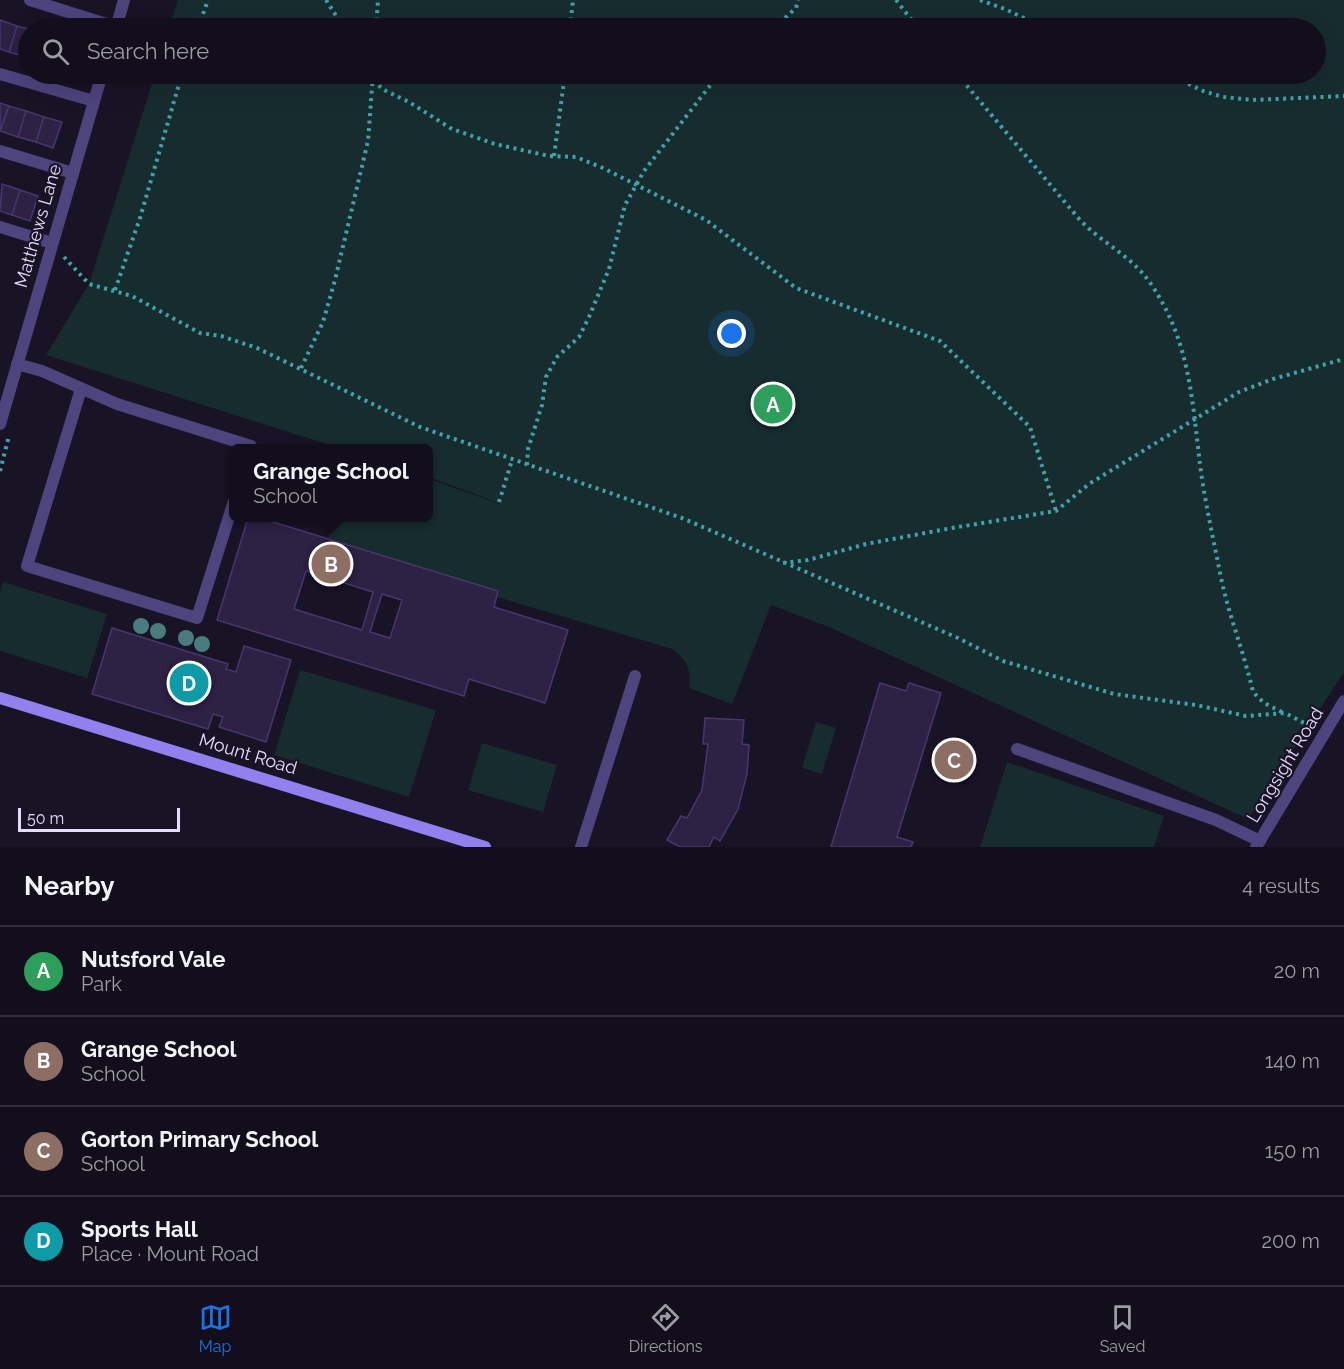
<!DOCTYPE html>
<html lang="en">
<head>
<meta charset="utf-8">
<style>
	:root { --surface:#130e1c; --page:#201c29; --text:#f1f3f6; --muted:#9d9ca3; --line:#322e3b; --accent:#1a73e8 }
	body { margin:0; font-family:Raleway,sans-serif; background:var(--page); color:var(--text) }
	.scale { position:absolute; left:18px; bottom:15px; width:162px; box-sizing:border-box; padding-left:6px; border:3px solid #e4dcfa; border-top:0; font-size:16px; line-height:21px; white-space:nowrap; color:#e4dcfa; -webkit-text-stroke:4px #191326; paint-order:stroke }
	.you { position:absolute; left:732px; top:334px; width:21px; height:21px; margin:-15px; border:4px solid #fff; border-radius:50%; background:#1a73e8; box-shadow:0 0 0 9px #1a73e833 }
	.badge { display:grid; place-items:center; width:39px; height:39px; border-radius:50%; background:var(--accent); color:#fff; font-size:20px; font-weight:700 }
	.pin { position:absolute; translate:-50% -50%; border:3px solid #fff; box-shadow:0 2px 6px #0006 }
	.popup { position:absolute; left:229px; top:444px; width:204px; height:78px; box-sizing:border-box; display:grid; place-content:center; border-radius:9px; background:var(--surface); filter:drop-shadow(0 2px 4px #0005); font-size:20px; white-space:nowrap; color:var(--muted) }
	.popup b { font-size:22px; color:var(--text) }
	.popup::after { content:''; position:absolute; left:50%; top:100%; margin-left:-12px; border:12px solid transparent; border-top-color:var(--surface) }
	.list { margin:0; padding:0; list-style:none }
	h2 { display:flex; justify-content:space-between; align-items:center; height:78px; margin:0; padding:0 24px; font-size:26px }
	h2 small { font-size:20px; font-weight:400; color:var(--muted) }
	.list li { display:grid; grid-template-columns:39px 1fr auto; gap:18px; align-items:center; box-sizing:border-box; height:90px; padding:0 24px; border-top:2px solid var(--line) }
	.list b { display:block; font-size:22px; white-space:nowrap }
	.list p { margin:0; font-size:20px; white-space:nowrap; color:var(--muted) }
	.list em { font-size:20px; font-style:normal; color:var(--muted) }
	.icon { flex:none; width:33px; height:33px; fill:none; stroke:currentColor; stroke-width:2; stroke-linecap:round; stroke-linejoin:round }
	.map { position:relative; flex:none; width:1344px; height:847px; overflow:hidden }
	.search { position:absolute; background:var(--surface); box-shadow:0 6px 24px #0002; left:18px; right:18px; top:18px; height:66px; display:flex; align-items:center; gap:15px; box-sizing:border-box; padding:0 21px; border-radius:33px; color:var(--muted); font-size:22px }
	.sheet { height:438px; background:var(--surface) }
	nav { display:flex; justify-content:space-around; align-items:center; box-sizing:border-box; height:84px; border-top:2px solid var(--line); background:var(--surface); font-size:16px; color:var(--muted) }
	nav a { display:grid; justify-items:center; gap:3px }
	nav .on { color:var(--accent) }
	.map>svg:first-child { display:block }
	.green { fill:#172c2f }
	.building { fill:#2d2144; stroke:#48376d; stroke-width:1.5; fill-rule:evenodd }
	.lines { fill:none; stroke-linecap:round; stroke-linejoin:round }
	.path { stroke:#41a3aa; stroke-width:4; stroke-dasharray:3 4.5; stroke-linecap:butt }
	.service { stroke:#4e447e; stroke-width:12 }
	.minor { stroke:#4e447e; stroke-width:12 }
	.tertiary { stroke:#4e447e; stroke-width:12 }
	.secondary { stroke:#9180ee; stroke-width:12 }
	.tree { fill:#497c7e }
	.labels { text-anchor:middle; stroke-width:4.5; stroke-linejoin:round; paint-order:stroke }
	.street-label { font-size:18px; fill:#e4dcfa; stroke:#191326 }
</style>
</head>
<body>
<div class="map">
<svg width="1344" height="847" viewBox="0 0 1344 847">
	<rect width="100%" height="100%" fill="#191326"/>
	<path class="green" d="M178 0H1344V672L1248 819 829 627 771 605 732 704 689 688C692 670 686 659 672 649L497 597 498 591 328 539 335 518H428L429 479 520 511 429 477 428 448H339L46 355 89 284 155 74H1316V28H169Z
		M3 582 107 614 87 678 0 651V592Z
		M300 670 436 710 409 797 274 755Z
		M816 722 836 728 822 774 802 768Z
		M482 743 557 765 543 812 468 790Z
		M1007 762 1164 816 1154 847H980Z"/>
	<path class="building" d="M0 20 17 26 9 52 0 49Z
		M17 26 28 29 26 57 9 52Z
		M0 103 9 106 0 131Z
		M9 106 26 111 18 137 0 131Z
		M26 111 44 117 36 142 18 137Z
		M44 117 62 122 53 148 36 142Z
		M2 184 20 190 12 215 0 211Z
		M20 190 38 196 30 221 12 215Z
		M248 518H260L498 591 494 607 568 630 545 703 469 679 464 696 217 620ZM306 571 373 592 362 630 294 609ZM382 594 402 600 390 638 370 632Z
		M112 628 228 664 226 669 236 672 244 646 291 660 266 742 219 727 223 717 213 714 208 729 92 694Z
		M880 683 906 691 909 683 941 693 897 837 913 842 911 847H831Z
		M705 718 744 720 742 744 749 745 747 774 738 809 720 841 714 837 709 847H680L667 840 681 816 687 818 702 790 708 744H703Z"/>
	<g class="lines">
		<path class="path" d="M326 0 344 28
			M896 0 918 28
			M980 0 1005 9 1045 28
			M198 28 208 0
			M376 28 378 0
			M570 28 573 0
			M774 28 796 8 798 0
			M369 74 382 89 409 102 452 129 495 144 549 156 576 157 603 168 706 220 796 288 940 341 1030 427 1056 511
			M957 74 1080 220C1103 244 1132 256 1151 284 1193 346 1192 408 1202 479 1207 511 1214 542 1220 573 1228 614 1244 652 1253 692L1264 703 1284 713
			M1168 74 1203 91 1223 97 1253 100 1344 96
			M554 156 565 74
			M64 257 89 284 132 296 200 333 221 336 257 348 420 427 682 518 958 638 1003 661 1114 694 1196 705 1246 716 1285 713 1312 727
			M115 290 140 218 182 74
			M301 368 323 322 335 280 368 141 373 74
			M527 465 528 449 542 405 546 377 557 357 579 337 589 317 609 269 625 205 644 171 719 74
			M0 471 9 436
			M499 502 512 460
			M783 563 808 560 866 544 952 528 1056 511 1089 484 1239 392 1273 379 1344 359"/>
		<path class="service" d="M30 0 116 27
			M0 151 73 173
			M17 364 42 371 117 404 251 446 250 448
			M81 389 27 566 197 618 234 501
			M1017 749 1216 820 1260 841
			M581 847 635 676"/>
		<path class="minor" d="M0 74 94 101
			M0 227 52 243
			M1256 847 1344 701"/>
		<path class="tertiary" d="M116 28 124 0
			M0 424 102 74"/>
		<path class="secondary" d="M0 698 485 847"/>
	</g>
	<g class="tree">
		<circle cx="141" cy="626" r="8"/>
		<circle cx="158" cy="631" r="8"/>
		<circle cx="186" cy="638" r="8"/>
		<circle cx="202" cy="644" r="8"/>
	</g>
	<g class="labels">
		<g class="street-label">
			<text transform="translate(38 226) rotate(-74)" y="6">Matthews Lane</text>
			<text transform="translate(248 754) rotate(17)" y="6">Mount Road</text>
			<text transform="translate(1285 765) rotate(-59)" y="6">Longsight Road</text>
		</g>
	</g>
</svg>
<div class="scale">50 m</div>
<div class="you"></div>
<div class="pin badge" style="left:773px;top:404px;background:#2e9e5b">A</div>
<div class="pin badge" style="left:331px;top:564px;background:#8d6e63">B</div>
<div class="popup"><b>Grange School</b>School</div>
<div class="pin badge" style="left:954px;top:760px;background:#8d6e63">C</div>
<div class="pin badge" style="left:189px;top:683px;background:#0f9aa8">D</div>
<div class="search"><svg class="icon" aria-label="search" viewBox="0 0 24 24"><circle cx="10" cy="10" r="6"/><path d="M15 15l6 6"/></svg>Search here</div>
</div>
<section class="sheet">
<h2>Nearby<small>4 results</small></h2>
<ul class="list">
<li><span class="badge" style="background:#2e9e5b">A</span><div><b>Nutsford Vale</b><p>Park</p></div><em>20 m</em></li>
<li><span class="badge" style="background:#8d6e63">B</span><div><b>Grange School</b><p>School</p></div><em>140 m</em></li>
<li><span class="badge" style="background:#8d6e63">C</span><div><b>Gorton Primary School</b><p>School</p></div><em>150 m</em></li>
<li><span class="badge" style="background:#0f9aa8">D</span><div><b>Sports Hall</b><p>Place · Mount Road</p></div><em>200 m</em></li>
</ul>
</section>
<nav>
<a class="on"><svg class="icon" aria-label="map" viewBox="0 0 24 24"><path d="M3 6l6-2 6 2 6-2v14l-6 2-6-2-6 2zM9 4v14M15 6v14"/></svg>Map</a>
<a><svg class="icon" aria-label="directions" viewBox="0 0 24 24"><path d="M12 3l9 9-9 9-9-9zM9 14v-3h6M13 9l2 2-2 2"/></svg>Directions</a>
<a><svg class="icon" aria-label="saved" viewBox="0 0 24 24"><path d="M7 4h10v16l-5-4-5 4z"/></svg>Saved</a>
</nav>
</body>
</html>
